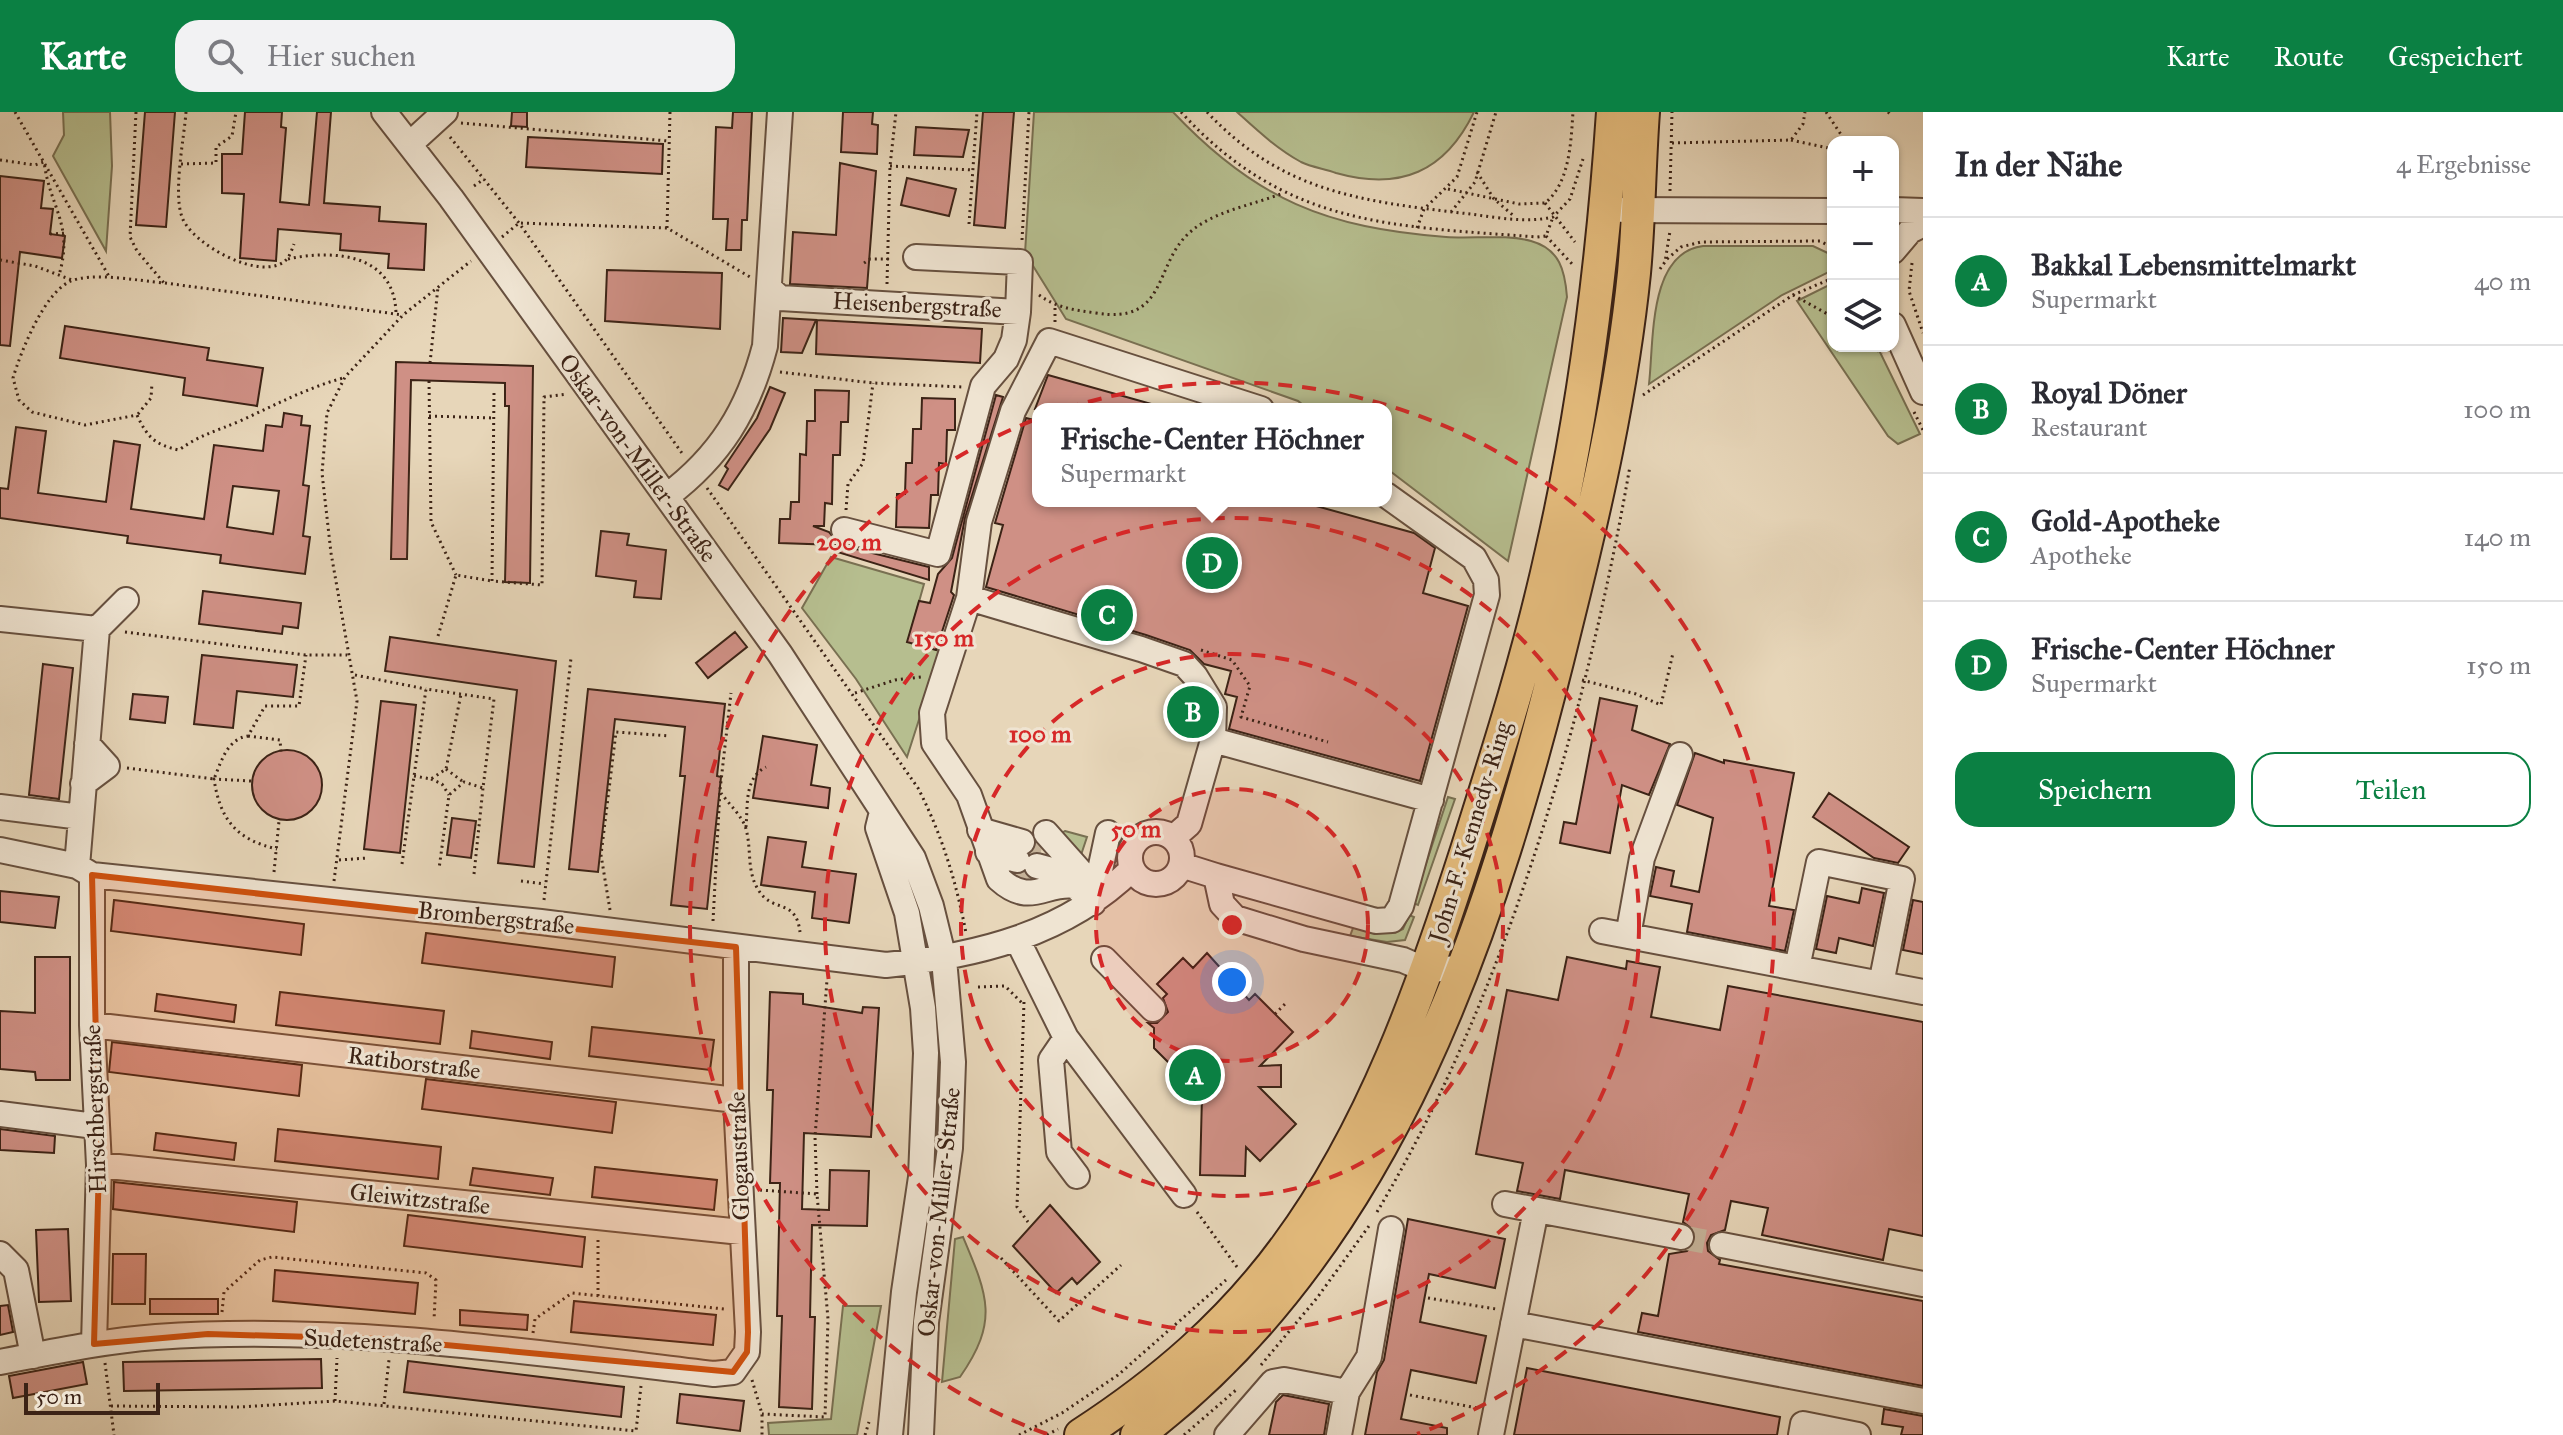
<!DOCTYPE html>
<html lang="de">
<head>
<meta charset="utf-8">
<style>
	:root { --surface:#fff; --page:#f2f2f3; --text:#2b2b33; --muted:#7c7c81; --line:#e1e1e2; --accent:#0b8043 }
	body { margin:0; font-family:"IM FELL Great Primer",serif; background:var(--page); color:var(--text) }
	.controls { position:absolute; right:24px; top:24px; display:grid; overflow:hidden; border-radius:16px; box-shadow:0 2px 6px #0004 }
	.controls button { width:72px; height:72px; display:grid; place-items:center; padding:0; border:0; border-bottom:2px solid var(--line); background:var(--surface); color:var(--text); font:40px sans-serif }
	.scale { position:absolute; left:24px; bottom:20px; width:136px; box-sizing:border-box; padding-left:8px; border:4px solid #3c2316; border-top:0; font-size:22px; line-height:28px; white-space:nowrap; color:#3c2316; -webkit-text-stroke:6px #efe4d2; paint-order:stroke }
	.you { position:absolute; left:1232px; top:870px; width:28px; height:28px; margin:-20px; border:6px solid #fff; border-radius:50%; background:#1a73e8; box-shadow:0 0 0 12px #1a73e833 }
	.badge { display:grid; place-items:center; width:52px; height:52px; border-radius:50%; background:var(--accent); color:#fff; font-size:26px; font-weight:700 }
	.pin { position:absolute; translate:-50% -50%; border:4px solid #fff; box-shadow:0 2px 8px #0006 }
	.popup { position:absolute; left:1032px; top:291px; width:360px; height:104px; box-sizing:border-box; display:grid; place-content:center; border-radius:16px; background:var(--surface); filter:drop-shadow(0 2px 6px #0005); font-size:26px; white-space:nowrap; color:var(--muted) }
	.popup b { font-size:30px; color:var(--text) }
	.popup::after { content:''; position:absolute; left:50%; top:100%; margin-left:-16px; border:16px solid transparent; border-top-color:var(--surface) }
	.list { margin:0; padding:0; list-style:none }
	h2 { display:flex; justify-content:space-between; align-items:center; height:104px; margin:0; padding:0 32px; font-size:34px }
	h2 small { font-size:26px; font-weight:400; color:var(--muted) }
	.list li { display:grid; grid-template-columns:52px 1fr auto; gap:24px; align-items:center; box-sizing:border-box; height:128px; padding:0 32px; border-top:2px solid var(--line) }
	.list b { display:block; font-size:30px; white-space:nowrap }
	.list p { margin:0; font-size:26px; white-space:nowrap; color:var(--muted) }
	.list em { font-size:26px; font-style:normal; color:var(--muted) }
	.actions { display:flex; gap:16px; padding:24px 32px }
	.actions a { flex:1; padding:18px 0; border:2px solid var(--accent); border-radius:24px; text-align:center; font-size:28px; color:var(--accent) }
	.actions .main { background:var(--accent); color:#fff }
	.icon { flex:none; width:44px; height:44px; fill:none; stroke:currentColor; stroke-width:2; stroke-linecap:round; stroke-linejoin:round }
	.map { position:relative; flex:none; width:1923px; height:1323px; overflow:hidden }
	header { display:flex; align-items:center; gap:48px; box-sizing:border-box; height:112px; padding:0 40px; background:var(--accent); color:#fff }
	header strong { font-size:38px }
	nav { display:flex; gap:44px; margin-inline-start:auto; font-size:28px }
	.search { width:560px; height:72px; background:var(--page); display:flex; align-items:center; gap:20px; box-sizing:border-box; padding:0 28px; border-radius:24px; color:var(--muted); font-size:30px }
	main { display:flex }
	aside { flex:1; background:var(--surface) }
	.map>svg:first-child { display:block }
	.green { fill:#b6be8f; stroke:#797052; stroke-width:2 }
	.building { fill:#cf9085; stroke:#3c2316; stroke-width:2; fill-rule:evenodd }
	.lines { fill:none; stroke-linecap:round; stroke-linejoin:round }
	.minor-tunnel { stroke:#c5b298; stroke-width:24; stroke-dasharray:24 12; stroke-linecap:butt }
	.minor-casing { stroke:#67503f; stroke-width:28 }
	.major-casing { stroke:#3c2316; stroke-width:36 }
	.path { stroke:#3c2316; stroke-width:3; stroke-dasharray:2 4; stroke-linecap:butt }
	.minor { stroke:#efe4d2; stroke-width:24 }
	.major { stroke:#e4bb7c; stroke-width:32 }
	.marked { fill:#ce510e; fill-opacity:0.2; stroke:#ce510e; stroke-width:6; stroke-linejoin:round }
	.ring { fill:none; stroke:#d62828; stroke-width:4; stroke-dasharray:14 10 }
	.labels { text-anchor:middle; stroke-width:6; stroke-linejoin:round; paint-order:stroke }
	.street-label { font-size:24px; fill:#3c2316; stroke:#efe4d2 }
	.centre { fill:#d62828; stroke:#efe4d2; stroke-width:4 }
	.ring-label { font-size:24px; text-anchor:middle; font-weight:bold; fill:#d62828; stroke:#efe4d2; stroke-width:6; stroke-linejoin:round; paint-order:stroke }
</style>
</head>
<body>
<header>
<strong>Karte</strong>
<div class="search"><svg class="icon" aria-label="search" viewBox="0 0 24 24"><circle cx="10" cy="10" r="6"/><path d="M15 15l6 6"/></svg>Hier suchen</div>
<nav><a>Karte</a><a>Route</a><a>Gespeichert</a></nav>
</header>
<main>
<div class="map">
<svg width="1923" height="1323" viewBox="0 0 1923 1323">
	<rect width="100%" height="100%" fill="#e7d6b9"/>
	<filter id="stains"><feTurbulence type="fractalNoise" baseFrequency=".0025" numOctaves="4"/><feColorMatrix values="0 0 0 0 .2 0 0 0 0 .09 0 0 0 0 .02 0 0 0 .5 -.17"/></filter>
	<radialGradient id="worn" r=".72"><stop offset=".6" stop-color="#630" stop-opacity="0"/><stop offset="1" stop-color="#630" stop-opacity=".3"/></radialGradient>
	<path class="green" d="M63 0H110L112 54 106 139 53 44 64 23Z
		M1034 0H1173C1256 88 1327 116 1446 125 1473 127 1506 122 1531 129 1560 137 1565 159 1567 185L1508 449 1386 356V297H1308L1298 289 1066 207 1025 141Z
		M1237 0H1474C1445 60 1400 79 1336 61 1325 57 1311 55 1301 50 1276 36 1258 19 1237 0Z
		M1703 134H1813L1832 143 1833 158 1782 183 1649 272C1654 229 1648 141 1703 134Z
		M1833 171V234H1877L1920 322 1898 332 1888 324 1797 189Z
		M831 445 924 472 908 529 941 539 907 645 856 567 802 496Z
		M1448 685 1455 687 1418 793 1413 791Z
		M1065 719 1087 725 1079 749 1077 738 1060 722Z
		M1409 803 1414 805 1405 828 1387 830 1350 824 1355 811 1395 821 1403 817Z
		M963 1125C988 1184 999 1209 960 1265L942 1270 955 1127Z
		M843 1194H881L857 1323H769L768 1311 831 1307Z"/>
	<path class="building" d="M145 0H175L166 115 136 113Z
		M245 0H282L281 15 286 16 280 90 309 93 317 0H331L324 91 380 95 379 109 426 112 424 158 388 156 389 142 340 138 341 122 278 117 276 149 240 146 244 82 222 81V42H242Z
		M512 0H527V15L511 14Z
		M733 0H752L747 108H742L741 138H726L728 107H713L716 15 732 16Z
		M843 0H873L872 12 878 13 877 42 841 40Z
		M983 0H1014L1005 116 974 113Z
		M916 15 969 18 963 45 914 43Z
		M528 25 663 32 662 62 526 55Z
		M840 51 876 59 867 176 790 172 793 120 836 123Z
		M0 64 44 69 41 96 53 97 50 122 65 124 62 146 20 140 10 234 0 233Z
		M907 66 956 77 949 104 901 93Z
		M607 158 722 161 720 217 605 209Z
		M783 206 816 208 802 241 781 240Z
		M817 208 982 217 980 251 816 242Z
		M65 214 209 236 207 248 263 256 257 294 183 283 185 266 60 246Z
		M396 250 533 254 530 471 505 470 509 294H505V271L411 268 407 447H391Z
		M1048 263 1155 293V297H1035Z
		M770 275 785 281 770 317 728 378 719 373 728 357 725 354 757 306Z
		M815 278 849 279 848 310H841L840 343H833L832 392 825 391 824 414H813L829 420 840 433 929 455V468L834 439 837 433 779 431 780 407H790L791 390H799L800 342 806 343 807 309H815Z
		M996 283 1003 285 965 406 951 480 954 483 936 538 907 530 919 489 930 491 938 462 952 446Z
		M922 286 955 287V318H947L946 352 939 351 938 383H931L929 416 896 415 897 382H905L906 351H912L913 317H921Z
		M284 301 302 304 301 313 310 314 303 373 309 374 303 424 310 425 305 462 220 451 221 443 127 431 128 424 0 406V376L8 377 16 315 46 319 38 381 106 390 114 329 140 333 131 397 204 407 214 333 263 339 266 313 282 315ZM233 374 279 379 273 422 227 415Z
		M1026 306 1038 309V389H1298L1414 421 1435 436 1423 481 1468 494 1420 669 1229 617 1237 585 1225 582 1231 559 1204 552 1190 538 1146 523 986 475 1003 413 995 411Z
		M601 419 629 422 627 433 666 438 661 487 634 485 636 469 596 464Z
		M203 479 301 491 298 516 283 514 282 522 199 512Z
		M735 520 747 535 708 566 696 551Z
		M390 525 556 549 534 755 498 751 517 578 385 559Z
		M202 543 297 553 293 585 237 579 233 616 194 612Z
		M43 552 73 556 59 687 29 683Z
		M588 577 725 592 717 664 721 665 707 797 671 793 685 664H680L685 615 615 607 598 760 569 757Z
		M133 582 168 585 165 611 130 607Z
		M1600 586 1637 594 1632 618 1670 632 1649 683 1622 673 1610 741 1560 731 1564 710 1576 712Z
		M381 589 416 593 400 741 364 737Z
		M763 624 817 633 811 673 830 676 828 696 753 686Z
		M252 673a35 35 0 1 1 70 0a35 35 0 1 1-70 0Z
		M1695 641 1724 651V648L1794 661 1769 794 1794 798 1785 839 1687 820 1692 792 1650 784 1656 755 1674 759 1671 774 1699 780 1713 706 1677 693Z
		M1829 681 1909 735 1898 751 1874 746 1813 705Z
		M452 706 476 709 471 746 447 743Z
		M768 725 806 730 802 755 856 762 849 811 812 806 815 780 761 773Z
		M1862 776 1884 781 1873 834 1839 826 1836 841 1816 837 1827 784 1859 791Z
		M0 779 59 785 55 816 0 810Z
		M114 788 304 812 301 843 111 819Z
		M1913 788 1923 790V842L1903 838Z
		M426 821 615 845 612 875 422 851Z
		M1207 841 1249 888 1255 882 1293 920 1260 954 1281 953V975H1259L1296 1012 1260 1049 1246 1035 1245 1064 1200 1063 1202 984 1154 936V916L1148 911H1157L1168 900 1163 886 1167 882 1157 872 1183 846 1193 856Z
		M35 845H70V968H36L35 960 0 957V899L35 901Z
		M1567 845 1626 857 1627 849 1660 855 1651 905 1720 918 1728 874 1923 910V1124L1889 1117 1883 1148 1762 1123 1768 1096 1731 1089 1725 1118 1711 1123 1707 1131 1708 1139 1720 1148 1719 1152 1923 1189V1274L1638 1220 1642 1201 1658 1204 1669 1142 1687 1139 1696 1128 1695 1119 1683 1110 1689 1082 1565 1058 1560 1087 1517 1079 1523 1051 1476 1042 1507 878 1558 888Z
		M280 880 444 899 440 932 276 913Z
		M770 880 803 882V892L862 901 863 895 879 896 871 1025 804 1021 802 1097 829 1098 830 1058 869 1059 867 1114 812 1113 810 1205H815L812 1297 779 1295 782 1204H777L780 1071H770L773 978H767Z
		M157 882 236 893 234 910 155 899Z
		M592 915 714 928 710 958 589 944Z
		M472 919 552 930 550 947 470 936Z
		M112 930 302 953 299 984 109 960Z
		M426 967 616 990 612 1021 422 997Z
		M0 1017 55 1024 54 1041 0 1038Z
		M278 1017 441 1035 438 1067 275 1049Z
		M156 1021 236 1031 234 1048 154 1038Z
		M595 1055 717 1068 714 1098 592 1085Z
		M473 1056 553 1066 550 1083 470 1073Z
		M114 1070 297 1090 294 1120 113 1097Z
		M1050 1093 1100 1150 1077 1172 1072 1166 1056 1181 1013 1134Z
		M408 1103 585 1125 582 1155 404 1134Z
		M1408 1107 1505 1127 1500 1152 1495 1176 1429 1162 1420 1210 1486 1224 1476 1271 1411 1258 1401 1307 1447 1316V1323H1365L1377 1260 1384 1248Z
		M68 1117 71 1189 39 1190 36 1118Z
		M113 1142H146L145 1192H112Z
		M275 1158 418 1171 415 1202 273 1189Z
		M150 1187H218V1202H150Z
		M574 1189 716 1203 713 1233 571 1220Z
		M8 1193 13 1220 0 1223V1194Z
		M460 1198 528 1203 527 1218 460 1213Z
		M321 1247 322 1276 124 1279 123 1250Z
		M408 1249 624 1275 621 1305 404 1280Z
		M83 1250 87 1272 13 1286 9 1264Z
		M1527 1256 1780 1305 1777 1323H1514Z
		M680 1282 744 1289 740 1319 677 1311Z
		M1283 1283 1329 1292 1324 1323H1269L1276 1290Z
		M1884 1297 1923 1304V1323H1901L1903 1315 1882 1312Z"/>
	<g class="lines">
		<path class="minor-tunnel" d="M1022 730 1042 736
			M1013 762 1034 768
			M1681 1125 1722 1133"/>
		<g class="minor-casing">
			<path id="minor" d="M384 0 451 86 780 542 913 746 931 794 944 847 953 950 950 1036 926 1210 921 1323
				M411 31 445 0
				M1623 98 1833 99
				M1893 98 1923 99
				M1893 139 1910 119 1923 112
				M769 176 780 186 1018 200 1020 150 916 145
				M1893 213 1923 280
				M667 384C720 344 748 299 765 234L780 0
				M844 418 938 442 983 274 1006 247 1014 228 1018 200
				M969 486 979 410 1013 299 1049 229 1261 297
				M0 507 97 517
				M97 517 126 488
				M1213 628 1431 688
				M83 672 107 654 87 632
				M0 695 81 705
				M882 700 878 716 907 801 923 896 926 941 921 1065 904 1180 890 1323
				M980 718 1022 730
				M1130 746a26 26 0 1 1 52 0a26 26 0 1 1-52 0Z
				M1046 721 1087 767
				M0 738 77 754 92 763 541 810 886 853C977 844 1066 822 1132 757
				M988 740 1017 748
				M1181 753 1216 764 1222 792 1235 806 1304 827 1403 848 1426 858 1460 856
				M77 754 97 517
				M1037 754 1085 767
				M92 763V913L99 1053 94 1232
				M1216 764 1376 809 1392 808 1401 794 1487 483 1486 468 1474 446 1386 383
				M1093 791 1075 774C1046 769 1031 796 999 767L969 683 934 631 932 601 969 486 1141 537 1184 552 1195 564 1214 595 1213 628 1189 712 1173 726
				M1093 791 1108 721
				M1602 819 1923 880
				M1628 824 1642 746 1680 643
				M1018 829 1066 926 1184 1083
				M1104 847 1153 897
				M1797 856 1819 750 1902 767 1881 872
				M92 913 736 988
				M1066 926 1051 948 1059 1040 1077 1064
				M0 1002 95 1014
				M99 1053 741 1120
				M1505 1092 1681 1125
				M1722 1133 1923 1172
				M0 1142 16 1158 33 1244
				M1513 1212 1923 1289
				M0 1250C52 1240 103 1229 156 1225 341 1212 530 1240 714 1262L733 1260 747 1240 748 1220 736 988V835
				M1227 1323 1273 1270 1284 1268 1347 1280
				M1339 1323 1347 1280 1369 1245 1391 1117
				M1491 1323 1536 1098
				M1801 1323 1803 1312 1858 1323"/>
		</g>
		<g class="major-casing">
			<path id="major" d="M1081 1323C1161 1271 1230 1212 1287 1134 1373 1018 1423 875 1467 738 1498 640 1530 540 1552 439 1585 295 1603 148 1613 0
				M1137 1323C1391 1133 1494 809 1566 513 1595 397 1622 279 1634 161 1639 108 1639 53 1643 0"/>
		</g>
		<path class="path" d="M15 0 110 166
			M136 0 130 125 137 139 164 171C139 169 91 159 69 170 44 182 21 239 13 266L19 288 32 300 85 313 137 303C147 325 155 333 179 338 201 322 217 319 240 309 275 293 307 276 343 266
			M186 0C184 27 173 80 182 105 191 132 262 171 286 148 290 144 292 137 294 132
			M670 0 667 116 750 165
			M1181 0C1286 115 1392 114 1537 125L1546 124 1553 105
			M1207 0C1281 79 1359 89 1461 101 1491 104 1523 112 1553 105L1570 87 1583 47
			M1826 0 1846 30
			M1888 0 1892 4
			M461 11 668 29
			M450 25 519 111 684 344
			M1791 28 1833 37
			M1672 31 1791 28 1803 12 1805 0
			M0 48 35 53 44 50C50 96 74 113 59 163
			M181 52 216 51V35L232 24 236 0
			M890 54 973 58
			M1477 60 1494 87 1515 105
			M474 74 484 67
			M1448 77 1519 92 1545 91C1570 71 1571 29 1573 0
			M1670 79 1672 0
			M1545 91 1575 130
			M1451 100 1475 70 1496 0
			M969 112 977 0
			M1417 116 1424 97 1457 65 1477 0
			M50 122 66 121
			M1546 124 1573 153
			M502 125 519 111 667 116
			M1022 128 1029 0
			M288 147C335 137 395 142 396 202
			M1667 147 1681 135 1701 130 1820 129 1833 136
			M0 148 35 154 72 168
			M864 151 870 147H889
			M1912 151 1909 179 1923 221
			M1660 157 1665 150 1670 119
			M165 171 403 203
			M887 172 890 54 896 0
			M1039 183C1057 196 1074 198 1096 201 1167 213 1154 154 1188 122 1212 99 1254 93 1283 81
			M1793 183 1833 205
			M1055 210V195
			M1873 234 1882 242
			M430 251 438 175
			M780 260 873 271 963 275
			M429 269 431 410 456 463
			M494 281 492 469 542 473 544 285 567 282
			M1643 283 1793 183 1833 166
			M1914 300 1923 318
			M138 302 151 286 152 271
			M429 304 493 306
			M707 376 918 676C942 723 956 769 966 821
			M846 398 848 372 863 351 873 271
			M125 520 306 543H347
			M438 524 456 463 492 469
			M1201 538 1232 548 1250 574 1241 605 1328 630
			M355 563 426 577
			M1582 568 1636 582 1661 593 1673 541
			M855 581 895 568 921 565
			M248 624 280 628 281 640
			M127 656 214 667C221 650 227 627 248 624L265 594H299L306 543
			M446 657 462 669
			M414 664 431 667 446 657 461 582
			M431 667 442 672 449 683
			M251 669 214 667C220 708 237 728 277 737
			M721 681C728 691 743 705 746 717 752 739 746 759 759 779 773 801 796 786 800 820
			M746 715C748 693 744 666 766 655
			M339 748 367 746
			M402 752 426 577 494 587 483 676 464 670 449 683 439 757
			M274 760 279 709
			M474 762 483 676
			M334 769 357 589 331 441 322 361 327 301 345 265 403 203 471 149
			M521 769 545 772
			M544 788 571 546
			M610 798 601 743 616 620 670 624
			M713 809 720 678 731 581
			M978 875 1005 874 1022 891
			M1024 890 1017 1095 1028 1110
			M1275 902 1287 890
			M760 1078 817 1082 828 1207 825 1305 762 1302
			M817 1082 815 1025 827 868
			M1197 1100 1237 1155
			M1377 1100C1506 883 1587 602 1630 354
			M1001 1146 1059 1209 1121 1153
			M598 1184V1128
			M1428 1186 1496 1197
			M222 1200 224 1180 260 1148 272 1145 426 1161 436 1168 434 1208
			M533 1221 535 1207 572 1181 724 1197
			M105 1251 114 1323
			M1261 1253 1317 1186 1369 1114
			M752 1268 762 1302V1323
			M1410 1283 1477 1296
			M335 1289 337 1246
			M384 1292 389 1248
			M111 1294 240 1295 335 1289 636 1319 641 1274
			M865 1323 869 1310
			M1019 1323 1062 1301 1118 1263 1226 1168
			M1047 1323 1058 1317
			M1184 1323 1236 1278"/>
		<use href="#minor" class="minor"/>
		<use href="#major" class="major"/>
	</g>
	<path class="marked" d="M92 763 736 835 748 1220 747 1240 733 1260 381 1227 208 1222 94 1232 99 1053Z"/>
	<circle cx="1232" cy="813" r="136" fill="#d62828" fill-opacity=".12"/>
	<g class="ring">
		<circle cx="1232" cy="813" r="136"/>
		<circle cx="1232" cy="813" r="271"/>
		<circle cx="1232" cy="813" r="407"/>
		<path d="M1047 1322A542 542 0 1 1 1417 1322"/>
	</g>
	<g class="labels">
		<g class="street-label">
			<text transform="translate(917 193) rotate(3)" y="8">Heisenbergstraße</text>
			<text transform="translate(638 346) rotate(54)" y="8">Oskar-von-Miller-Straße</text>
			<text transform="translate(1470 720) rotate(-73)" y="8">John-F.-Kennedy-Ring</text>
			<text transform="translate(496 806) rotate(6)" y="8">Brombergstraße</text>
			<text transform="translate(414 951) rotate(7)" y="8">Ratiborstraße</text>
			<text transform="translate(95 997) rotate(-92)" y="8">Hirschbergstraße</text>
			<text transform="translate(739 1044) rotate(-92)" y="8">Glogaustraße</text>
			<text transform="translate(420 1087) rotate(6)" y="8">Gleiwitzstraße</text>
			<text transform="translate(939 1100) rotate(-84)" y="8">Oskar-von-Miller-Straße</text>
			<text transform="translate(373 1229) rotate(3)" y="8">Sudetenstraße</text>
		</g>
	</g>
	<circle cx="1232" cy="813" r="12" class="centre"/>
	<g class="ring-label">
		<text x="849" y="438">200 m</text>
		<text x="944" y="534">150 m</text>
		<text x="1040" y="630">100 m</text>
		<text x="1136" y="725">50 m</text>
	</g>
	<rect width="100%" height="100%" filter="url(#stains)"/>
	<rect width="100%" height="100%" fill="url(#worn)"/>
</svg>
<div class="controls">
<button>+</button>
<button>−</button>
<button><svg class="icon" aria-label="layers" viewBox="0 0 24 24"><path d="M12 4l9 5-9 5-9-5zM3 14l9 5 9-5"/></svg></button>
</div>
<div class="scale">50 m</div>
<div class="you"></div>
<div class="pin badge" style="left:1195px;top:963px">A</div>
<div class="pin badge" style="left:1193px;top:600px">B</div>
<div class="pin badge" style="left:1107px;top:503px">C</div>
<div class="pin badge" style="left:1212px;top:451px">D</div>
<div class="popup"><b>Frische-Center Höchner</b>Supermarkt</div>
</div>
<aside>
<h2>In der Nähe<small>4 Ergebnisse</small></h2>
<ul class="list">
<li><span class="badge">A</span><div><b>Bakkal Lebensmittelmarkt</b><p>Supermarkt</p></div><em>40 m</em></li>
<li><span class="badge">B</span><div><b>Royal Döner</b><p>Restaurant</p></div><em>100 m</em></li>
<li><span class="badge">C</span><div><b>Gold-Apotheke</b><p>Apotheke</p></div><em>140 m</em></li>
<li><span class="badge">D</span><div><b>Frische-Center Höchner</b><p>Supermarkt</p></div><em>150 m</em></li>
</ul>
<div class="actions"><a class="main">Speichern</a><a>Teilen</a></div>
</aside>
</main>
</body>
</html>
